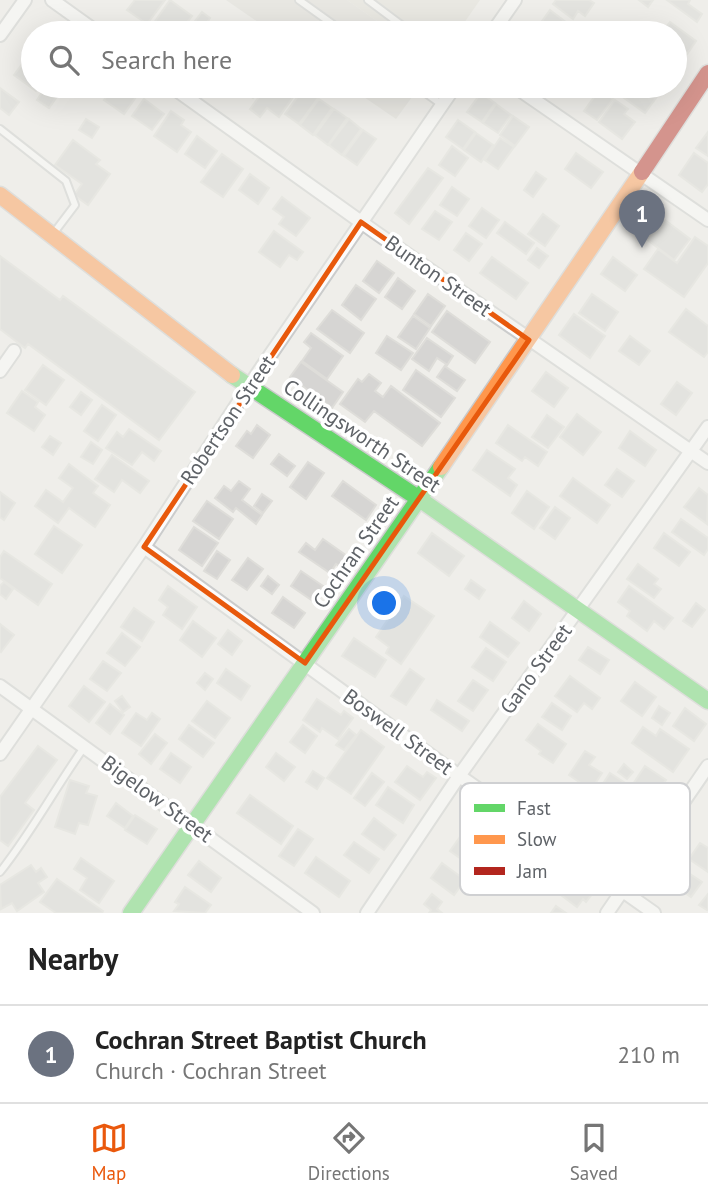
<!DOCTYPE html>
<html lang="en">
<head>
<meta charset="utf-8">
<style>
	:root { --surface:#fff; --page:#f2f2f2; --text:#222; --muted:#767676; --line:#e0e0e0; --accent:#ea580c }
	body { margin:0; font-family:"PT Sans",sans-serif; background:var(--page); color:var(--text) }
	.you { position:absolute; left:385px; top:604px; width:24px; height:24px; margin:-18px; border:5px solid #fff; border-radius:50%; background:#1a73e8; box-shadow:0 0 0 10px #1a73e833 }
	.badge { display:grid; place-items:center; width:46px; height:46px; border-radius:50%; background:var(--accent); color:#fff; font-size:23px; font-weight:700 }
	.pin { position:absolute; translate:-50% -58px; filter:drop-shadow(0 2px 4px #0008) }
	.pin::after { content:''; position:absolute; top:37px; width:24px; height:21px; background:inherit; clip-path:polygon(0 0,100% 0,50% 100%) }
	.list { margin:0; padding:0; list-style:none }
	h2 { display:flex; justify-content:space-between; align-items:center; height:91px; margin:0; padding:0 28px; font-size:30px }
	h2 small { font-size:23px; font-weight:400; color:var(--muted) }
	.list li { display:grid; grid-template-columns:46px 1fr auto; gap:21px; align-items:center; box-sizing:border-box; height:98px; padding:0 28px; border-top:2px solid var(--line) }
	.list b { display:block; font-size:26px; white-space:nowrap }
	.list p { margin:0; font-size:23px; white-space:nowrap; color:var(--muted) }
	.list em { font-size:23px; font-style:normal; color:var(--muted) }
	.icon { flex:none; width:38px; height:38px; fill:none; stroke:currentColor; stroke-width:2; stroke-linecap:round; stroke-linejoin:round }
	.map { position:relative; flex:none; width:708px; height:913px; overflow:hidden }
	.search { position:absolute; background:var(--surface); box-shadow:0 7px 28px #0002; left:21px; right:21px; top:21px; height:77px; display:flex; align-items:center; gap:18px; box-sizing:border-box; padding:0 24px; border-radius:38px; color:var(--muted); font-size:26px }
	.sheet { height:189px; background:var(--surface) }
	nav { display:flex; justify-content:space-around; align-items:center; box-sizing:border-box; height:98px; border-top:2px solid var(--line); background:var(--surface); font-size:19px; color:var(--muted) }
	nav a { display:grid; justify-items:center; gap:4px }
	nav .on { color:var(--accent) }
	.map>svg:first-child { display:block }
	.industrial { fill:#dfddda }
	.education { fill:#e2e0da }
	.building { fill:#d6d5d3; stroke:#deddd9; stroke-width:2 }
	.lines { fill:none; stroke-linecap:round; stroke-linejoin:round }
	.lane-casing { stroke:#cbcccc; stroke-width:10 }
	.street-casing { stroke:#cbcccc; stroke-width:16 }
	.fast-casing { stroke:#cacacb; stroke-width:19 }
	.slow-casing { stroke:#cacacb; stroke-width:19 }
	.jam-casing { stroke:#cacacb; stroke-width:19 }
	.lane { stroke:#fdfcfc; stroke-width:6 }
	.street { stroke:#fdfcfc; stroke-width:12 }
	.fast { stroke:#63d668; stroke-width:16 }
	.slow { stroke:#ff974d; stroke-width:16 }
	.jam { stroke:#b3261e; stroke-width:16 }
	.marked { fill:none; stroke:#e8590c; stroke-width:5; stroke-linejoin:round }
	.labels { text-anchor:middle; stroke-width:7; stroke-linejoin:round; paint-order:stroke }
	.street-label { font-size:21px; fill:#5f6368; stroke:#fff }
	.key { fill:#fff; stroke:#cfd0d2; stroke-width:2 }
	.key-label { font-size:19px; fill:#5f6368 }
</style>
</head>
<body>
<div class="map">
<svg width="708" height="913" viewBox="0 0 708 913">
	<rect width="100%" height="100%" fill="#efeeea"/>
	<path class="industrial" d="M226 0H347L394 33H274Z
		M348 86H420L396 119Z"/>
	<path class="education" d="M347 0H480L457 33H394Z"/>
	<path class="building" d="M135 0H165L147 24 127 10Z
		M170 0 192 16 179 33H159L151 27Z
		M556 0H589L594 3 585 16 578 11 573 19 553 4Z
		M639 0H653L648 7Z
		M667 0H690L688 4 702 14 697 22Z
		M550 10 571 26 566 33H538L535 31Z
		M202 12 210 18 205 26 215 33H186Z
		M670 22 696 41 685 57 675 49V33H661Z
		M28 56 33 60V86H40L36 91 14 75Z
		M71 86H104L96 97 84 89 78 97 68 90Z
		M114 86H121L136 97 124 114 104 100Z
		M237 86H262L253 98Z
		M267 86H292L298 90 279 117 267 108 260 117 250 109Z
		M571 86H587L581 93Z
		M626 86H655L661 91 645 113 620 95Z
		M46 87 58 95 49 108 37 100Z
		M0 88 19 102 9 115 0 108Z
		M304 88 318 98 299 124 285 114Z
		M600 89 613 99 597 120 584 111Z
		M481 93 495 103 482 122 467 112Z
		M144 99 164 114 152 130 132 116Z
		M319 99 332 108 313 135 300 125Z
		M615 100 628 109 624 114 635 122 622 139 599 122Z
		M496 104 511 115 498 133 483 123Z
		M334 109 347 118 328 145 315 135Z
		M171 111 184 120 181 125 191 132 177 152 154 136Z
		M513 116 529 127 515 146 500 135Z
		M86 119 99 127 92 138 79 130Z
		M349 119 361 129 342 155 329 145Z
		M458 120 475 132 463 149 446 137Z
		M363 130 376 139 357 165 344 156Z
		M708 132V156L696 148Z
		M476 133 493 145 481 162 464 150Z
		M197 136 217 151 205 168 185 154Z
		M500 138 514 147 498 169 485 160Z
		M73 140 100 160 96 164 110 174 88 205 74 195 82 184 55 165Z
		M452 146 468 158 455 176 439 165Z
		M576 153 603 172 591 188 565 169Z
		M694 153 708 163V184L702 192 679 175Z
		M222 154 243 169 223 197 201 182Z
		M428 168 443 178 409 224 395 213Z
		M536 172 546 179 533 197 524 190Z
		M250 174 269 188 258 204 239 190Z
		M452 187 469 199 457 216 440 205Z
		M282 197 310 218 296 236 279 224 284 217 273 209Z
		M482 208 499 220 486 238 469 226Z
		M649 208 690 239 674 260 633 229Z
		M435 211 452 222 439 240 422 229Z
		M543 214 559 226 545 246 528 234Z
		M505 222 534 243 526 254 497 233Z
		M274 231 303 252 297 260 289 255 280 267 259 252Z
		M466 233 482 244 469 261 454 250Z
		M695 237 708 246V263L684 297 644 269 658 249 677 263Z
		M537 248 548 256 539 268 528 260Z
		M0 256 60 300 63 296 195 392 159 440 28 344 25 348 0 329Z
		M492 257 528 283 516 299 480 273Z
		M613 257 637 275 625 291 601 274Z
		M377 261 394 273 379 293 363 281Z
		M398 278 415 291 402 309 385 297Z
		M356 285 376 299 361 320 342 305Z
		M428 294 445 306 431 326 414 314Z
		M592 294 618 312 605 331 579 313Z
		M686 309 708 326V352L704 357 669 332Z
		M332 310 364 333 350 353 317 329Z
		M447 311 490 342 475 363 432 332Z
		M574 314 605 336 590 358 559 335Z
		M413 316 430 328 416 349 398 337Z
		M311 333 343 356 327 379 302 361 311 348 304 342Z
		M387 336 413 353 401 370 376 353Z
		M630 336 650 351 639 365 619 351Z
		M427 338 453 356 446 367 465 380 457 391 437 377 446 364 437 358 429 371 412 359Z
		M301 362 343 392 332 408 290 377Z
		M43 365 64 380 46 405 25 390Z
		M416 370 455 398 441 417 403 390Z
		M546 372 568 388 554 407 532 391Z
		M369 374 381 383 375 391 383 397 391 386 440 423 422 446 374 411 365 422 340 404 358 379 362 382Z
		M677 382 692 393 676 415 661 404Z
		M22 391 38 402 35 407 45 415 34 431 7 413Z
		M81 392 92 400 81 415 70 407Z
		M102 405 116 415 98 441 84 431Z
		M577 414 601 432 583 455 560 437Z
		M547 415 564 427 548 448 532 437Z
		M257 425 270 435 253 458 236 446 247 431 251 434Z
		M508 425 547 452 538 466 525 457 522 461 496 443Z
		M129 429 161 451 154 461 142 452 132 465 106 448 117 432 123 437Z
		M630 431 656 450 645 466 619 448Z
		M50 436 61 443 53 455 42 447Z
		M91 442 102 450 93 464 81 457Z
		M487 450 515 469 508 478 517 485 510 496 473 470Z
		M279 454 295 466 287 476 271 464Z
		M112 455 149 481 140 493 122 480 114 492 95 479Z
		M308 462 324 473 306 499 290 487Z
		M69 464 98 486 93 493 110 505 95 527 69 508 58 523 35 506 46 490 63 502 73 488 59 478Z
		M617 469 634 481 622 497 605 485Z
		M573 478 610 505 597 523 560 496Z
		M239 481 250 489 242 500 262 515 256 524 236 508 233 512 215 498 224 486 231 491Z
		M343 481 376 505 366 520 332 496Z
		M699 488 708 495 707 524 684 507Z
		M527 491 549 507 534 529 512 513Z
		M0 492 15 503 4 520 0 517Z
		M262 494 272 501 263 513 254 506Z
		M207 501 233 519 219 539 193 521Z
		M555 507 570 518 555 539 540 528Z
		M681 519 708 538V549L704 555 672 532Z
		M54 526 82 545 62 573 35 554Z
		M194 527 218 543 202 566 179 550Z
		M432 533 464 556 449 576 418 553Z
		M664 533 690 552 679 566 654 548Z
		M323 539 347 556 339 566 336 564 330 573 299 552 306 543 315 550Z
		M4 551 52 584 38 605 0 578V557Z
		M217 551 230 560 217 579 204 571Z
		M248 558 263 569 247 590 232 580Z
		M638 564 658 579 654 584 661 589 654 598 627 579Z
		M301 571 323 586 313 601 291 586Z
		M268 576 279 585 272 594 261 586Z
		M471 580 485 590 479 599 465 589Z
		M4 582 13 589 6 599 0 594V586Z
		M168 586 197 607 182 629 163 615 168 607 159 600Z
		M629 586 673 618 664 629 654 621 647 631 627 616 630 611 618 602Z
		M404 596 434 616 401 664 386 653 389 647 376 637Z
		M283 597 305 613 294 628 272 613Z
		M524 601 541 614 529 631 512 618Z
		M696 603 705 610 692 627 683 621Z
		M134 608 154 622 142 641 121 627Z
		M193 621 216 638 202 657 180 640Z
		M490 622 519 643 508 657 480 637Z
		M0 624 14 635 1 652 0 651Z
		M228 630 242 641 232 655 218 644Z
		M122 633 140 647 125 666 107 653Z
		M354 638 386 660 375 677 342 656Z
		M588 647 609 660 600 674 579 660Z
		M486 648 506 662 493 681 472 667Z
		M103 661 121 673 107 691 90 679Z
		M226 669 250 686 241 700 217 683Z
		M410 669 424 679 406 705 391 696Z
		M205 673 213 679 205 690 197 683Z
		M570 676 600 698 592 709 584 703 577 712 555 696Z
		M473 680 488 690 473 711 458 701Z
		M635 682 656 697 642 716 621 701Z
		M84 686 105 702 89 722 69 706Z
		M122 696 130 707 123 712 115 701Z
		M317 699 341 715 344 711 353 718 338 739 322 728 320 732 303 720Z
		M437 700 469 721 462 731 431 710Z
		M207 701 230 718 215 738 192 721Z
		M552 703 571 716 562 730 542 717Z
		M110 704 124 715 110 734 96 723Z
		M659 706 670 713 662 725 652 718Z
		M685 708 706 724 694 741 673 726Z
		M136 713 147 720 152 713 160 719 141 746 122 733Z
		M538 724 566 744 553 763 539 754 541 751 526 740Z
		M189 725 214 743 203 757 179 739Z
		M303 725 317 736 305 753 290 742Z
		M643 727 656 736 660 729 689 749 673 772 632 743Z
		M349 729 356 735 344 750 336 745Z
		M361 730 384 747 351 794 327 778Z
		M155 734 167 743 151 764 139 754Z
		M38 746 57 760 25 803 34 810 8 846 0 840V797Z
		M585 751 595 757 589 765 602 773 591 790 569 775Z
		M171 753 191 767 180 783 160 769Z
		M276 753 295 767 284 781 266 767Z
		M624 764 633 772 627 779 618 772Z
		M407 766 423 777 427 772 436 778 420 800 395 782Z
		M645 766 666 780 653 798 633 784Z
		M313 771 324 778 317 789 306 782Z
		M372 773 384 782 365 806 354 798Z
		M610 773 636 790 632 797 646 806 634 825 613 811 624 795 604 782Z
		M70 780 89 786 86 793 97 796 88 825 79 823 75 834 55 827Z
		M388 787 414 805 403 823 376 805Z
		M250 795 293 826 281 844 237 813Z
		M116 803 133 816 125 828 107 816Z
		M135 815 157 829 147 844 125 830Z
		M374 818 396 835 384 850 362 834Z
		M298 829 313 839 294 866 279 856Z
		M460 837 484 854 474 868 450 851Z
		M354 842 379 859 369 873 344 855Z
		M700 843 708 848V872L689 859Z
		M316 857 350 881 339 897 305 873Z
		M81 858 114 881 99 903 80 890 87 878 74 869Z
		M199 861 221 878 211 892 188 875Z
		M442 863 465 880 454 895 431 878Z
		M31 865 36 872 41 868 47 877 38 883 44 892 17 911 12 903 1 909 0 885Z
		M560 867 593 893 586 902 583 899 577 907 557 892 561 887 551 879Z
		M684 870 702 882 691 897 674 885Z
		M57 879 103 911 102 913H56L40 902Z
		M185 887 211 905 205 913 174 911 179 904 175 902Z
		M432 894 442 902 437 909 442 913H429L431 910 424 904Z
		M708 894V909L707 910 699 905Z
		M556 906 566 913H551Z"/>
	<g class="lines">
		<g class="lane-casing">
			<path id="lane" d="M299 0 345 33
				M368 0 412 33
				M416 86 441 104
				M0 129 66 181 75 205 53 234
				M0 872C32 832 55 788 85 746"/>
		</g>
		<g class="street-casing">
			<path id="street" d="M52 0 98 33
				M492 33 515 0
				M0 35 25 0
				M171 86 375 232 708 463
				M514 86 708 220
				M0 371 14 351
				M144 547 441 763 654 913
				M0 686 313 913
				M0 754 144 547 249 386 455 86
				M367 913 459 776 708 427
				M607 913 708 766"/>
		</g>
		<g class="fast-casing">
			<path id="fast" d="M232 375 418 498 708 701
				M131 913 441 467"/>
		</g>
		<g class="slow-casing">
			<path id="slow" d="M0 195 232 375
				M441 467 642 172"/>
		</g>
		<g class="jam-casing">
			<path id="jam" d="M642 172 708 73"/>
		</g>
		<use href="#lane" class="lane"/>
		<use href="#street" class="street"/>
		<use href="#fast" class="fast"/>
		<use href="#slow" class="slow"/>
		<use href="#jam" class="jam"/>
	</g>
	<path d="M0 0H708V913H0ZM361 222 529 340 305 663 144 547Z" fill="#efeeea" fill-opacity=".55" fill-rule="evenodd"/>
	<path class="marked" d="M361 222 529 340 305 663 144 547Z"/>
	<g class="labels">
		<g class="street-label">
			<text transform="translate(438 276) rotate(35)" y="7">Bunton Street</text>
			<text transform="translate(228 420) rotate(-56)" y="7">Robertson Street</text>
			<text transform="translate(362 436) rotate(34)" y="7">Collingsworth Street</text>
			<text transform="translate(356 552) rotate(-55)" y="7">Cochran Street</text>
			<text transform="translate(536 669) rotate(-54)" y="7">Gano Street</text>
			<text transform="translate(398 732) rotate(36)" y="7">Boswell Street</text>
			<text transform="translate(157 799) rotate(36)" y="7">Bigelow Street</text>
		</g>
	</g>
	<rect x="460" y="783" width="230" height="112" rx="10" class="key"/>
	<rect x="474" y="804" width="31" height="8" fill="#63d668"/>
	<rect x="474" y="835" width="31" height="9" fill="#ff974d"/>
	<rect x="474" y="867" width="31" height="8" fill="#b3261e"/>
	<g class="key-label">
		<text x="517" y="815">Fast</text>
		<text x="517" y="846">Slow</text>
		<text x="517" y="878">Jam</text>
	</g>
</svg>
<div class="you"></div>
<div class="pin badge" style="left:642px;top:248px;background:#6b7280">1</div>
<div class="search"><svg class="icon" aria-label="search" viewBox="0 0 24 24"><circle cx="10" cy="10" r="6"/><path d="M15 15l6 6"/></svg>Search here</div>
</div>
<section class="sheet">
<h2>Nearby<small></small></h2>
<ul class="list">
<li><span class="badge" style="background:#6b7280">1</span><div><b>Cochran Street Baptist Church</b><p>Church · Cochran Street</p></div><em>210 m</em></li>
</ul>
</section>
<nav>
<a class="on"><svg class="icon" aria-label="map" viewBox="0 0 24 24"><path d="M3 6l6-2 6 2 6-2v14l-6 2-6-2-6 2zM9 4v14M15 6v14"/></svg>Map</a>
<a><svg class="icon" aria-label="directions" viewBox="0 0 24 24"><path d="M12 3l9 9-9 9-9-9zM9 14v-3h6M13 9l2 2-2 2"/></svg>Directions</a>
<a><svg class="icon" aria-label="saved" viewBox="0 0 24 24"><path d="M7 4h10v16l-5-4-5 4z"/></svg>Saved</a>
</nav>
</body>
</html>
